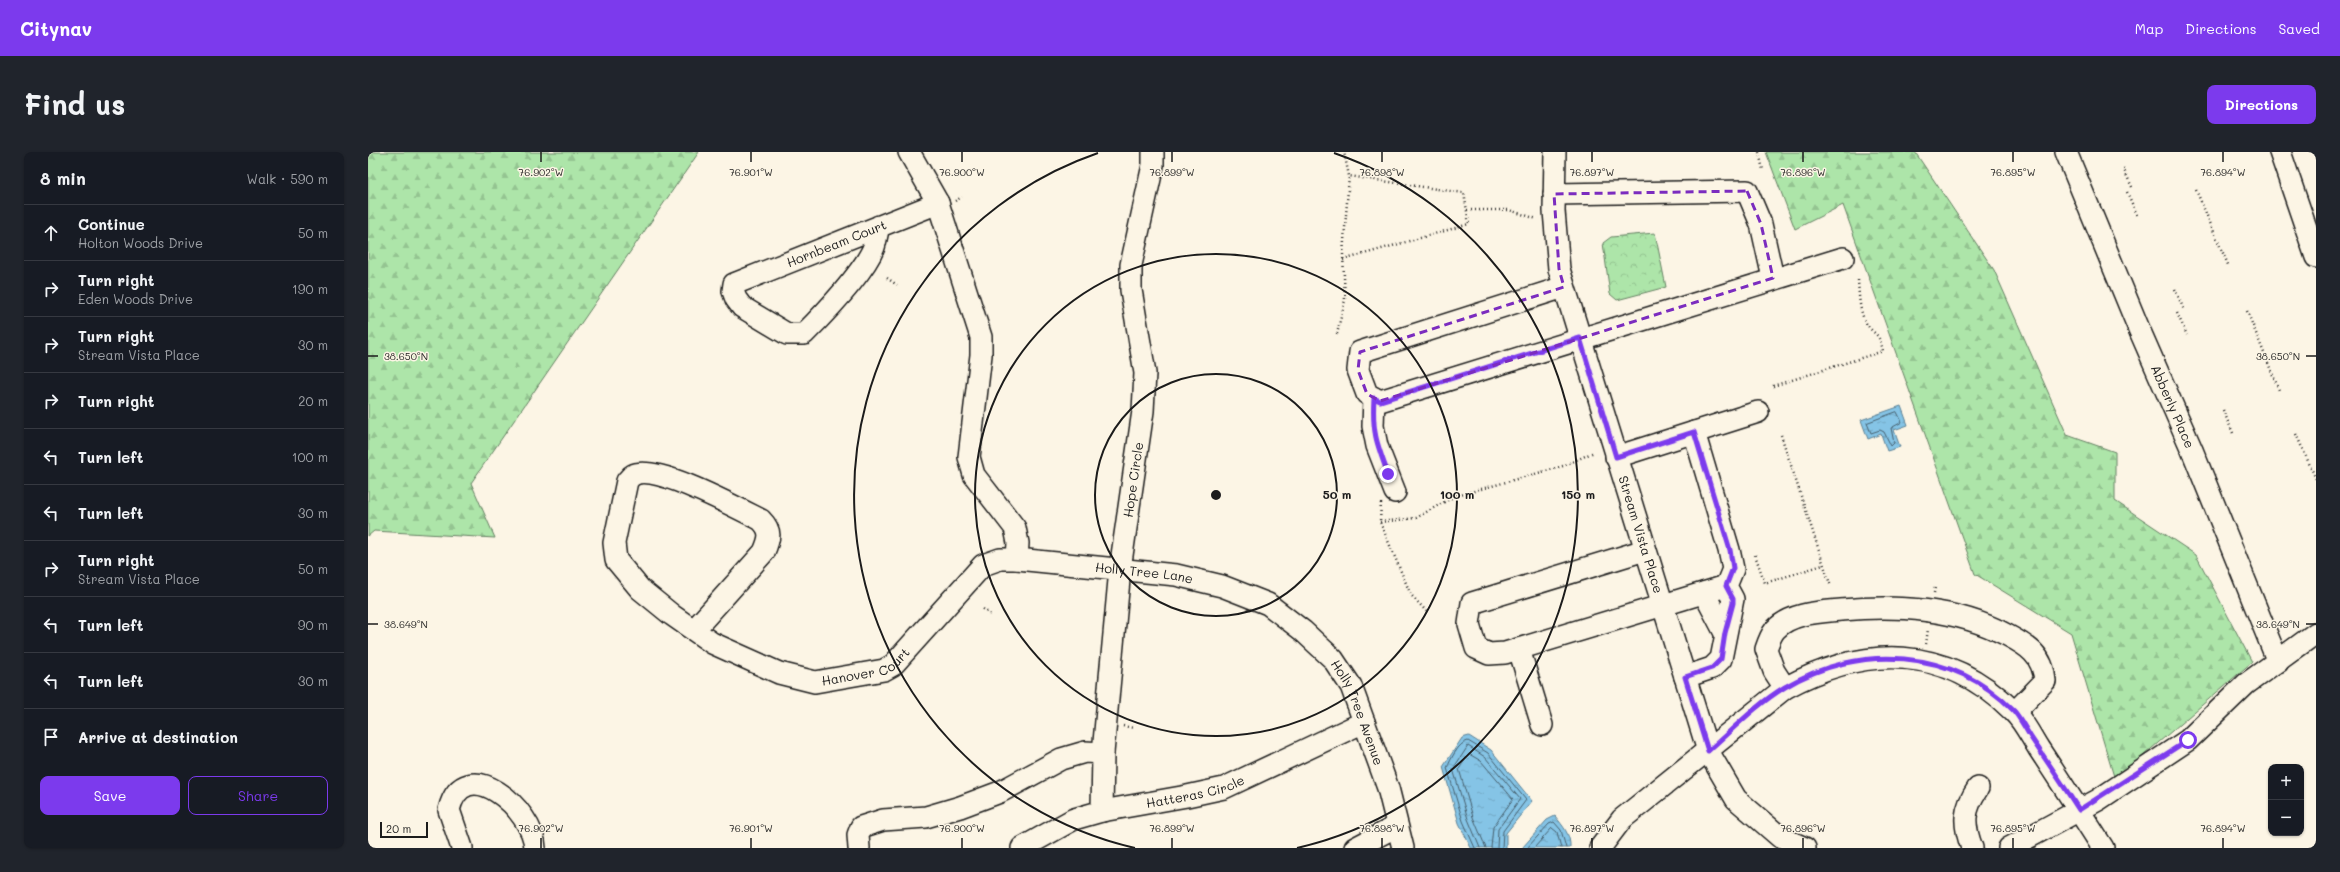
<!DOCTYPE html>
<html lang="en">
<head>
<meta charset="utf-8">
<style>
	:root { --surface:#171b24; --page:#20242c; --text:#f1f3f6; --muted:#9ea1a6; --line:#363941; --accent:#7c3aed }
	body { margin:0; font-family:Mali,sans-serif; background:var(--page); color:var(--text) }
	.controls { position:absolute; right:12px; bottom:12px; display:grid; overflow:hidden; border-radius:8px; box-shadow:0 1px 3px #0004 }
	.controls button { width:36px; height:36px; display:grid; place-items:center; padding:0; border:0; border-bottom:1px solid var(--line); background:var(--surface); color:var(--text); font:20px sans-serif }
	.scale { position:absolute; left:12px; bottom:10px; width:48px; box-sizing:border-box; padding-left:4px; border:2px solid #1c1c1c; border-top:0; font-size:11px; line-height:14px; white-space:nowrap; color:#1c1c1c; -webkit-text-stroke:3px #fcf5e5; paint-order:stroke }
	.stop { position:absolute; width:12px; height:12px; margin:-9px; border:3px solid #7c3aed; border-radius:50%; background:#fff }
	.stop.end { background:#7c3aed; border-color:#fff; box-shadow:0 1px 4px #0008 }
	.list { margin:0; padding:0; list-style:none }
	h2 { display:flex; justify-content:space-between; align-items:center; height:52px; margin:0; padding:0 16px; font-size:17px }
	h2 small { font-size:13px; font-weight:400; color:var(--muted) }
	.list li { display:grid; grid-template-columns:26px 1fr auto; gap:12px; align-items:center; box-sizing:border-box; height:56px; padding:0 16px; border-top:1px solid var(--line) }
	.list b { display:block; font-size:15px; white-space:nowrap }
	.list p { margin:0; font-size:13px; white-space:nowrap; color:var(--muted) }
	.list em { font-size:13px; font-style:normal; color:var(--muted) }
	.actions { display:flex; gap:8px; padding:12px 16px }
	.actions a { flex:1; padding:9px 0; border:1px solid var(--accent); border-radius:8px; text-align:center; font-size:14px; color:var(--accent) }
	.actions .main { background:var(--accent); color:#fff }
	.icon { flex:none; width:22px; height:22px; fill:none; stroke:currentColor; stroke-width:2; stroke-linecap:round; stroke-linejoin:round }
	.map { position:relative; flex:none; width:1948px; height:696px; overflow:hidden; border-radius:8px }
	header { display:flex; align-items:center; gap:24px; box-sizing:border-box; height:56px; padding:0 20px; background:var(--accent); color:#fff }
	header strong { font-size:19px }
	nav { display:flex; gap:22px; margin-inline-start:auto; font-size:14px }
	.intro { display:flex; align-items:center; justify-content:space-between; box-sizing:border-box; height:96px; padding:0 24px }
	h1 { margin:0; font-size:28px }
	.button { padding:10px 18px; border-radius:8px; background:var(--accent); color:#fff; font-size:14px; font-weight:700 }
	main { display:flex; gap:24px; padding:0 24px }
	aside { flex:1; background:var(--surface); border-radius:8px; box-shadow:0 1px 3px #0004 }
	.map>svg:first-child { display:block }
	.forest { fill:url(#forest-firs); stroke:#648062 }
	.park { fill:url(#park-crowns); stroke:#648062 }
	.water { fill:url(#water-ripples); stroke:#5b8195 }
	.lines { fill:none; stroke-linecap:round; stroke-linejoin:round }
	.shore { stroke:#465f6d; stroke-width:1 }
	.minor-casing { stroke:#1c1c1c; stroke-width:24 }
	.path { stroke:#1c1c1c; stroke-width:2.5; stroke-dasharray:1 3; stroke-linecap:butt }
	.minor { stroke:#fcf5e5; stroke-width:21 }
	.route { stroke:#7c3aed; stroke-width:5 }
	.marked { fill:none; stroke:#7b2cbf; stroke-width:3; stroke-dasharray:8 5; stroke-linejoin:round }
	.ticks { fill:none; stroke:#1c1c1c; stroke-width:1.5 }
	.ring { fill:none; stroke:#1c1c1c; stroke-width:2 }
	.labels { text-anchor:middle; stroke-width:3; stroke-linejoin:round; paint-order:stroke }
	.street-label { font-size:13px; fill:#1c1c1c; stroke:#fcf5e5 }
	.ticks-label { font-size:10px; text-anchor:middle; fill:#1c1c1c; stroke:#fcf5e5; stroke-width:3; stroke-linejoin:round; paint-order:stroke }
	.centre { fill:#1c1c1c; stroke:#fcf5e5; stroke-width:2 }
	.ring-label { font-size:12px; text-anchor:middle; font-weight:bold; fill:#1c1c1c; stroke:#fcf5e5; stroke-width:3; stroke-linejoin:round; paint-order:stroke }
</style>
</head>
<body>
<header>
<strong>Citynav</strong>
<nav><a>Map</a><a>Directions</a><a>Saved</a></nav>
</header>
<div class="intro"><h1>Find us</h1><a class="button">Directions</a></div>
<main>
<aside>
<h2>8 min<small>Walk · 590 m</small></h2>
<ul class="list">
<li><svg class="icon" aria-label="ahead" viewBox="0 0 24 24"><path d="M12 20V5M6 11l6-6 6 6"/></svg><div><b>Continue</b><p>Holton Woods Drive</p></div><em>50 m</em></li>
<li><svg class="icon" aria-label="right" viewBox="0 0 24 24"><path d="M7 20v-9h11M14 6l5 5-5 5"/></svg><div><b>Turn right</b><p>Eden Woods Drive</p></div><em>190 m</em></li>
<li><svg class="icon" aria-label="right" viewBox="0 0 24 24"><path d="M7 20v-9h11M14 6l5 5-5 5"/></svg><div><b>Turn right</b><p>Stream Vista Place</p></div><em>30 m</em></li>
<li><svg class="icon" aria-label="right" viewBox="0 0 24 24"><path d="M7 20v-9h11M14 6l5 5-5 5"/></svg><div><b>Turn right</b></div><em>20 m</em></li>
<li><svg class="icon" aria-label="left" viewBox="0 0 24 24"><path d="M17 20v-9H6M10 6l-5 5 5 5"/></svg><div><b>Turn left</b></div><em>100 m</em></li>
<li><svg class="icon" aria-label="left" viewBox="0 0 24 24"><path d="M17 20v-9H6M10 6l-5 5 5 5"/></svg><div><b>Turn left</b></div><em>30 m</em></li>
<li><svg class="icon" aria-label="right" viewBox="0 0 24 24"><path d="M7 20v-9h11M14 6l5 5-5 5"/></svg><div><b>Turn right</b><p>Stream Vista Place</p></div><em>50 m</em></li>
<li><svg class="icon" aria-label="left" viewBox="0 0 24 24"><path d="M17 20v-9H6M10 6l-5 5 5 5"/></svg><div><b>Turn left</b></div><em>90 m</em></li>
<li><svg class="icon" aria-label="left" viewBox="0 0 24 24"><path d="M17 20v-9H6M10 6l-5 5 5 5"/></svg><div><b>Turn left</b></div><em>30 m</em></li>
<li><svg class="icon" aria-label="arrive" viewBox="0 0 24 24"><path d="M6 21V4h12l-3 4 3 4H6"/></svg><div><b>Arrive at destination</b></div></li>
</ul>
<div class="actions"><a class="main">Save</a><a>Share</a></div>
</aside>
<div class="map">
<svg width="1948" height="696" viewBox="0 0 1948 696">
	<defs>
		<pattern id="forest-firs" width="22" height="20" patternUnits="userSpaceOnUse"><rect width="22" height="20" fill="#ade5a9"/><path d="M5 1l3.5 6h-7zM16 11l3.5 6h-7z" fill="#94c491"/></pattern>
		<pattern id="park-crowns" width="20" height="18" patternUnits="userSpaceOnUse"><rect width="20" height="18" fill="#ade5a9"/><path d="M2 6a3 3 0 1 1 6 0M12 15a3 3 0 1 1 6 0" fill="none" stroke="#94c491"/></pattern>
		<pattern id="water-ripples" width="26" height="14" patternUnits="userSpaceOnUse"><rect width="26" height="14" fill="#85c4e6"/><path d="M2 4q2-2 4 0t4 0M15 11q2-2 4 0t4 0" fill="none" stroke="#72a8c5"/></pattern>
	</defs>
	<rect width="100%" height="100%" fill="#fcf5e5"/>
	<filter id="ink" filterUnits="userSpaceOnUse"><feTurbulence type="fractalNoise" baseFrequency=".025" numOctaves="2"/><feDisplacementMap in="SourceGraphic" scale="8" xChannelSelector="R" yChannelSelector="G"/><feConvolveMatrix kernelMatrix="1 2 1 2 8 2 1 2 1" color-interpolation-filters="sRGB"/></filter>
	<g filter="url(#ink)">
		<path class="forest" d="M0 0H331L103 331 127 386 6 379 0 384Z
			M1398 0H1547L1626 118 1699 283 1747 300V349L1828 403 1884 510 1747 628 1703 481 1607 422 1475 53 1427 77Z"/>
		<path class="park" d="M1287 81 1298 135 1249 148 1242 142 1235 91 1243 85Z"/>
		<path class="water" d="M1533 254 1540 273 1526 278 1532 295 1519 299 1513 282 1500 287 1493 268Z
			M1101 584 1123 598 1164 649 1138 681V696H1103L1091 671 1075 615 1094 586Z
			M1187 664C1195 674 1203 683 1202 696H1154L1179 668Z"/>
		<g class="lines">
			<path class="shore" d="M1529 260 1534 270 1523 276 1526 291 1523 294 1516 280 1512 278 1503 281 1499 271Z
				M1107 696 1095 669 1079 616C1083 607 1090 591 1100 589L1120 601 1158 648 1135 679 1134 696
				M1112 696 1100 667 1085 617 1100 594 1117 605 1152 647 1130 677 1129 696
				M1118 696 1105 665 1091 617 1101 602 1113 609 1145 647 1125 675 1123 696
				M1159 696 1181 672 1186 670 1193 678 1198 696
				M1166 696 1184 676 1189 680 1193 696"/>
			<g class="minor-casing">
				<g id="minor">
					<path d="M541 0 570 51 613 185V203L601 305 606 323 647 376 650 391 649 407"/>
					<path id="s1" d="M1187 0 1186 59 1191 117 1340 599 1368 647 1412 685 1437 696"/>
					<path id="s2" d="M1698 0 1771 177 1824 298 1910 510"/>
					<path d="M1912 0 1948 105"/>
					<path d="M1186 42 1379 39 1393 72 1405 126"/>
					<path id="s3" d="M511 74C509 81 508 89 506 95 496 120 455 163 436 182H419L374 155 368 147 365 139 366 132 570 51"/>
					<path d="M1196 135 992 200 990 218 999 242 1012 249 1475 106"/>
					<path d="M1006 246 1005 274 1009 294 1027 340"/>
					<path d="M1248 305 1390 260"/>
					<path d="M1277 398 1104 451 1101 472 1108 496 1121 502 1137 501 1358 434"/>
					<path d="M1336 441 1357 481"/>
					<path id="s4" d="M326 478 396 400C402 386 404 379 393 368 371 357 287 311 265 323 263 324 261 327 259 329L246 391 248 408 272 437 304 463 344 491 411 521 447 530 516 518 525 513 615 413 632 407H649L808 423 854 434 900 452 935 479 965 507 983 534 1020 636 1035 696"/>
					<path d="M1151 497 1174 573"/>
					<path d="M1317 525 1344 516 1353 507 1365 447 1358 434 1365 417 1361 398 1326 280"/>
					<path d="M1417 536 1406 519 1398 497C1400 491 1403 483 1407 478 1422 461 1452 460 1473 458 1530 453 1588 456 1639 483 1660 494 1675 503 1677 529L1647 560"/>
					<path id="s5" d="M734 659 735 601 752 417 775 259 777 221 763 138V113L785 13V0"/>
					<path d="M94 696 81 658C96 597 166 658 167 696"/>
					<path d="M491 696 490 683 493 675 515 668 558 665 592 655 632 640 693 607 717 600 735 601"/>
					<path id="s6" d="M654 696 706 667 734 659 819 644 856 636 996 570"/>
					<path d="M987 696 1029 674"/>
					<path d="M1232 696 1254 667 1417 536C1497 493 1577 492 1645 559 1656 569 1663 585 1671 597 1693 630 1714 663 1735 696"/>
					<path d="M1604 696C1595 672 1595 658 1610 636"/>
					<path d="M1641 696 1730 648 1820 588 1878 532 1948 481"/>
				</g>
			</g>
			<path class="path" d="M1391 0 1395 18
				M1755 16 1765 37
				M1828 38 1861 115
				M1759 40 1769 63
				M587 49 594 45
				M1099 58H1141L1169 67
				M975 108 1101 72 1096 41 981 24
				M519 126 529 133
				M1807 137 1816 158
				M1879 159 1911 238
				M1809 161 1819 183
				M969 182 977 148 975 102 981 24 976 0
				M1405 234 1515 199C1511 179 1507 185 1498 171 1491 159 1491 142 1490 128
				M1855 258 1865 281
				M1928 282 1948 327
				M1413 283 1463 435
				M1013 351 1012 370 1043 443 1059 460
				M1012 370 1048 366 1085 345 1195 314 1226 300
				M1387 403 1397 431 1455 413
				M1566 441 1567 435
				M615 457 624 464
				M1558 492 1560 477
				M755 574 766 576"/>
			<use href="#minor" class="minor"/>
		</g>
	</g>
	<g class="lines" filter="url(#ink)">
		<path class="route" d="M1020 322C1008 290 1004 279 1006 246L1012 249 1212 186 1248 305 1326 280 1362 398 1365 416 1358 434 1365 447V451L1357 481 1353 507 1344 516 1317 525 1340 599C1364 578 1389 552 1417 535 1491 491 1584 496 1646 559 1653 567 1658 578 1664 587 1680 611 1696 634 1711 658L1820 588"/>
	</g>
	<path class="marked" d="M1379 39 1393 72 1405 126 1012 249 999 242 990 218 992 200 1196 135 1191 117 1186 42Z"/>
	<path class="ticks" d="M173 0V10M383 0V10M594 0V10M804 0V10M1014 0V10M1224 0V10M1435 0V10M1645 0V10M1855 0V10M0 204H10M1938 204H1948M0 472H10M1938 472H1948M173 686V696M383 686V696M594 686V696M804 686V696M1014 686V696M1224 686V696M1435 686V696M1645 686V696M1855 686V696"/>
	<g class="ring">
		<circle cx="848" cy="343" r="121"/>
		<circle cx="848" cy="343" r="241"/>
		<path d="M767 696A362 362 0 0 1 730 1M966 1A362 362 0 0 1 929 696"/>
	</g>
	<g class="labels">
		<g class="street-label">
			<text dy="5" stroke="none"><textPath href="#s3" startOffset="339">Hornbeam Court</textPath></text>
			<text dy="5" stroke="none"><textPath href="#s2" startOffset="276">Abberly Place</textPath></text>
			<text dy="5" stroke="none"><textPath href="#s5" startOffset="333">Hope Circle</textPath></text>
			<text dy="5" stroke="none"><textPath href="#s1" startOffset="395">Stream Vista Place</textPath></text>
			<text dy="5" stroke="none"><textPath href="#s4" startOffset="983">Holly Tree Lane</textPath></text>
			<text dy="5" stroke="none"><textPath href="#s4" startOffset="659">Hanover Court</textPath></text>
			<text dy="5" stroke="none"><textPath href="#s4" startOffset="1256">Holly Tree Avenue</textPath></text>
			<text dy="5" stroke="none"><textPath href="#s6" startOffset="184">Hatteras Circle</textPath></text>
		</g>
	</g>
	<g class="ticks-label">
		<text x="173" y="24">76.902°W</text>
		<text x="383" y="24">76.901°W</text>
		<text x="594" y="24">76.900°W</text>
		<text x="804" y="24">76.899°W</text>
		<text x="1014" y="24">76.898°W</text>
		<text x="1224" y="24">76.897°W</text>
		<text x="1435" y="24">76.896°W</text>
		<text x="1645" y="24">76.895°W</text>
		<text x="1855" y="24">76.894°W</text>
		<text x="38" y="208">38.650°N</text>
		<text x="1910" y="208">38.650°N</text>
		<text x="38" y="476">38.649°N</text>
		<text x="1910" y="476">38.649°N</text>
		<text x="173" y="680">76.902°W</text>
		<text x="383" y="680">76.901°W</text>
		<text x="594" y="680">76.900°W</text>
		<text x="804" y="680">76.899°W</text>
		<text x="1014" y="680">76.898°W</text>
		<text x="1224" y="680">76.897°W</text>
		<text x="1435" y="680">76.896°W</text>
		<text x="1645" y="680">76.895°W</text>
		<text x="1855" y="680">76.894°W</text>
	</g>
	<circle cx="848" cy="343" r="6" class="centre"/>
	<g class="ring-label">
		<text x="969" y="347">50 m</text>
		<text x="1089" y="347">100 m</text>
		<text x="1210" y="347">150 m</text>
	</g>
</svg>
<div class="controls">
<button>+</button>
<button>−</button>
</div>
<div class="scale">20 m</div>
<div class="stop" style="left:1820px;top:588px"></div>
<div class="stop end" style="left:1020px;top:322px"></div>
</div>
</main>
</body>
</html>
